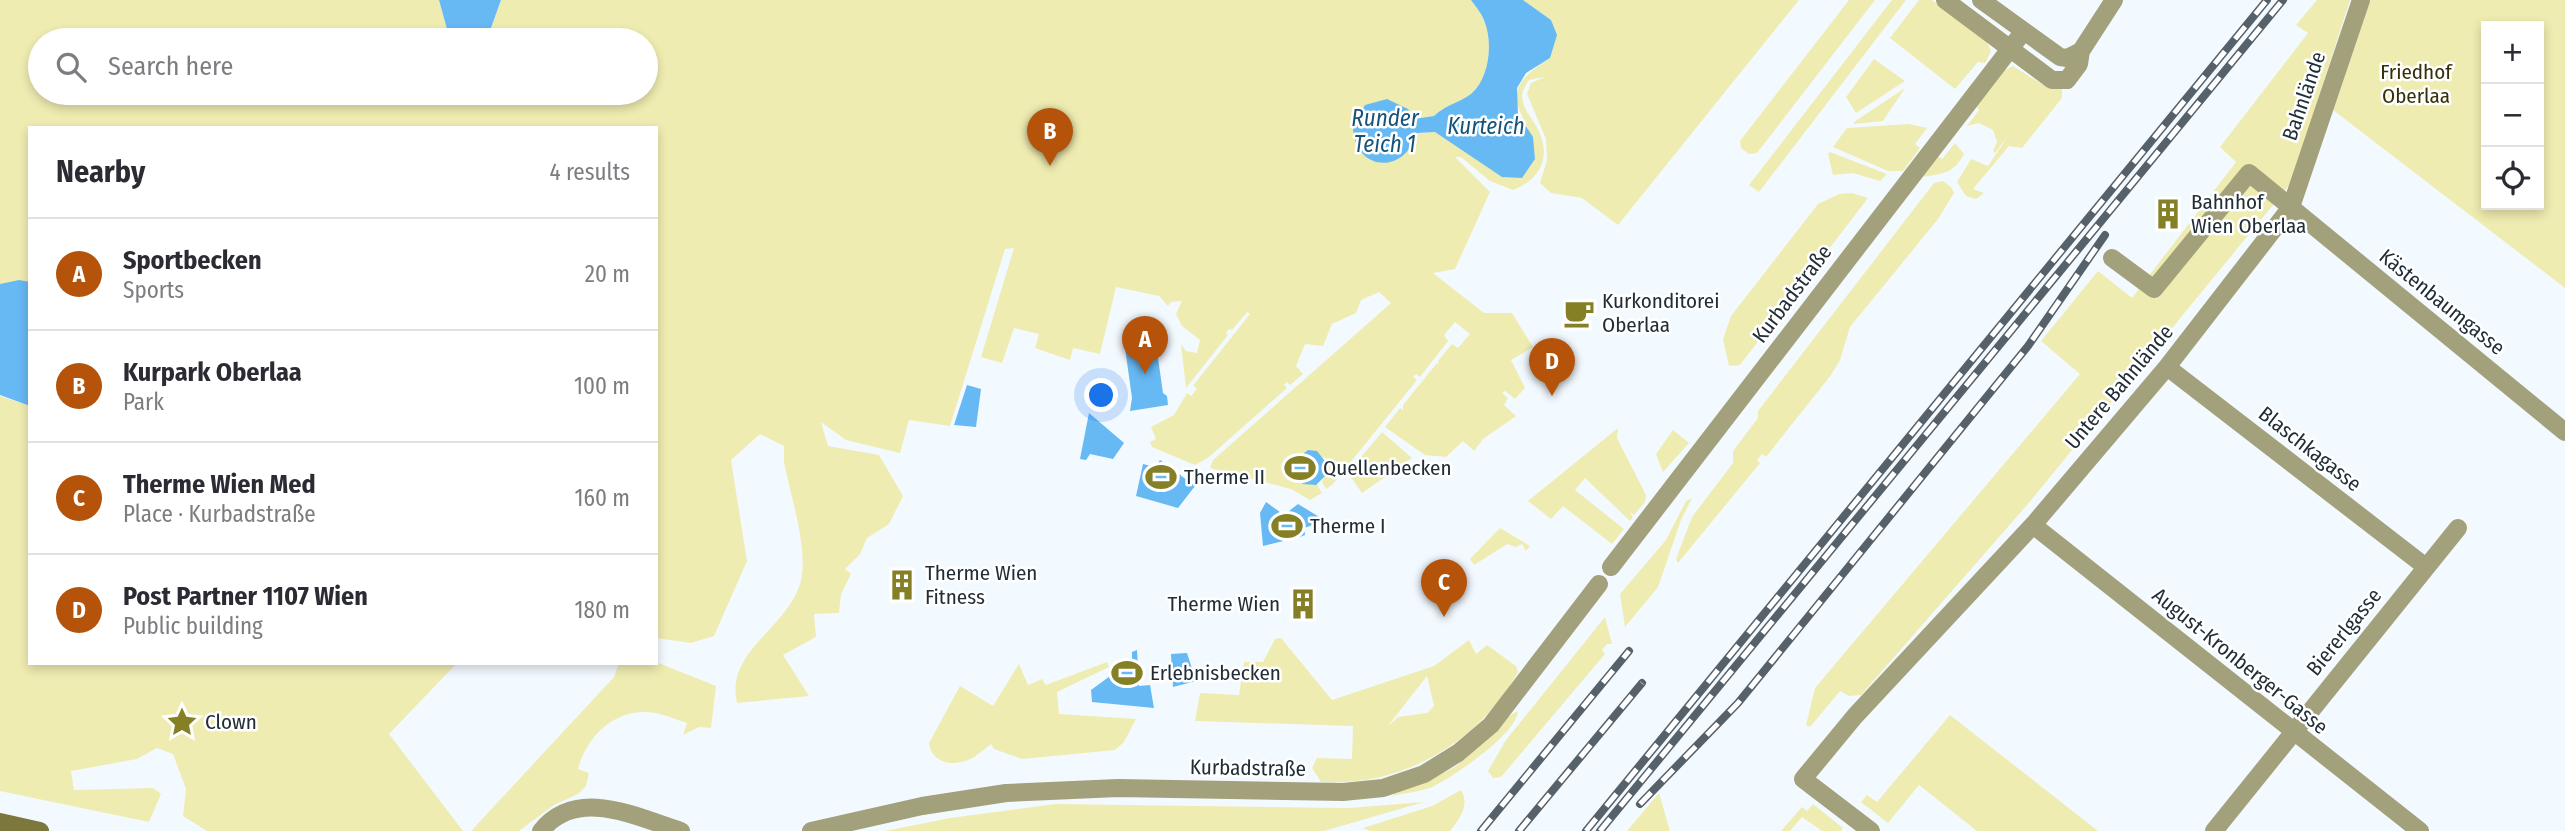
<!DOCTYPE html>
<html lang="en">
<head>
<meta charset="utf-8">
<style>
	:root { --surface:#fff; --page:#f2f2f3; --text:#2b2b33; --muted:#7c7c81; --line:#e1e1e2; --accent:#b45309 }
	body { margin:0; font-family:"Fira Sans Condensed",sans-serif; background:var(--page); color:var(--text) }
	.controls { position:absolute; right:21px; top:21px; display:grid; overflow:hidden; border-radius:0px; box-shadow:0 4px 10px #0003 }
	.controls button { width:63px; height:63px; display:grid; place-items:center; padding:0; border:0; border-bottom:2px solid var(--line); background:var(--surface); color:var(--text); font:35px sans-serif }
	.you { position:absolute; left:1102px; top:396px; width:24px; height:24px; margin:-18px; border:5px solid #fff; border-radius:50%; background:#1a73e8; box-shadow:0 0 0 10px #1a73e833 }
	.badge { display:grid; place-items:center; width:46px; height:46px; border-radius:50%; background:var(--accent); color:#fff; font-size:23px; font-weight:700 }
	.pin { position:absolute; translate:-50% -58px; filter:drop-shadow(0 2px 4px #0008) }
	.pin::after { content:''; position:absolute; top:37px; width:24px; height:21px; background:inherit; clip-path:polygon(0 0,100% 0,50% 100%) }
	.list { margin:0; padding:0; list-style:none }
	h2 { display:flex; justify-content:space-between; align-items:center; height:91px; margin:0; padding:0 28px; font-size:30px }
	h2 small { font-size:23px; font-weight:400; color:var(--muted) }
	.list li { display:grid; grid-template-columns:46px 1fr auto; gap:21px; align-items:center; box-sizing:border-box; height:112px; padding:0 28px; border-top:2px solid var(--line) }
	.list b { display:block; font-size:26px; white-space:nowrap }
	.list p { margin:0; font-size:23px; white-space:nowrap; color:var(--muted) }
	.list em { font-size:23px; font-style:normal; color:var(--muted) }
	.icon { flex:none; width:38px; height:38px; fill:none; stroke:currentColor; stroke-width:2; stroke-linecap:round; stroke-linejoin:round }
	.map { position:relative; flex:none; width:2565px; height:831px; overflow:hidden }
	.search { position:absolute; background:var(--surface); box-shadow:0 4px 10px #0003; left:28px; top:28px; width:630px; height:77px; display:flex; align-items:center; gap:18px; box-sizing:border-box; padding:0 24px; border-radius:38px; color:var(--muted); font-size:26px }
	.panel { position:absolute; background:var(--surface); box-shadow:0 4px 10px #0003; left:28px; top:126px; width:630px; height:539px; border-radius:0px }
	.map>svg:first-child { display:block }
	.green { fill:#efecb1; fill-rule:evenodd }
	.water { fill:#67b9f3 }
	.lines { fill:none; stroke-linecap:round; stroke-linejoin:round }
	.minor { stroke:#a3a17c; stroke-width:18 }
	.secondary { stroke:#7b773d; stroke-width:18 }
	.rail-casing { stroke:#56616a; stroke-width:8 }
	.rail { stroke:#fff; stroke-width:5; stroke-dasharray:16; stroke-linecap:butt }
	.labels { text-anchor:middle; stroke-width:5; stroke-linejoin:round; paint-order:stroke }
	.park-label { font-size:21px; fill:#343108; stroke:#fff }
	.street-label { font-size:21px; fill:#212e38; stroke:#fff }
	.poi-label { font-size:21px; fill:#212e38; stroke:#fff; text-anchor:start }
	.water-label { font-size:23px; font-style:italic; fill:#165379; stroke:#fff }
</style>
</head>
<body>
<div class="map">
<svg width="2565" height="831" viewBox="0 0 2565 831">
	<rect width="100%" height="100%" fill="#f3faff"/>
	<path class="green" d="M0 0H439L447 29 465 40H40V93H646V40H482L487 39 501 0H1471C1476 7 1483 15 1485 23 1493 44 1489 79 1471 94 1459 104 1445 104 1434 116L1414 119 1408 109 1414 144 1417 133 1435 132 1521 178 1535 158C1530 108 1488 97 1550 58L1551 20 1523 0H1799L1618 225 1582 198 1551 193 1540 183 1547 160 1546 139 1527 94 1531 83 1545 77 1529 80C1526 85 1523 89 1522 95 1522 111 1535 120 1540 134 1551 161 1537 181 1513 190L1490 181 1461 157H1455L1490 192 1455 269 1433 273 1484 313H1512L1533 347 1511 360 1525 388 1515 399 1505 391 1502 393 1508 398 1504 405 1516 416 1483 439 1474 451 1463 441 1446 457 1425 455 1385 427 1400 408 1403 410V405L1437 363 1439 365 1438 361 1452 344 1458 348 1470 334 1455 322 1444 335 1448 341 1420 377 1416 374 1413 377 1417 380 1332 485 1326 489 1322 482 1328 465 1325 457 1293 468 1298 480 1317 484 1322 493 1310 500 1291 489 1210 468 1213 460 1391 303 1379 292 1361 300 1356 313 1332 324 1323 346 1305 344 1296 366 1303 374 1290 385 1287 382 1284 385 1287 388 1209 457 1195 465 1152 447 1150 442 1156 439 1151 427 1174 415 1187 393 1191 396 1197 389 1193 385 1196 382 1250 314 1247 312 1232 330 1229 329 1226 333 1228 335 1186 388 1181 344 1186 351 1197 353 1200 340 1182 326 1176 314 1182 301 1171 302 1168 306 1159 296 1116 287 1100 354 1073 348 1070 360 1035 348 1039 334 1014 328 1002 363 981 357 1014 248 1005 249 950 426 909 420 900 453 846 440 821 422 828 446 879 455 903 496 889 524 867 538 860 554 845 569 851 574 841 594 839 613 814 614 816 637 783 655 809 696 737 703C725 652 786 629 800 584 810 554 790 494 784 462V446L760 434 731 460 747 561 714 636 691 643 656 638V128H30V282L0 284Z
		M1849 0H1875L1757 153 1749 154 1741 148 1740 141Z
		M1892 0H1906L1759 192 1749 185Z
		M1919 0H1932L1987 42 1991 51 1985 63 1978 62 1955 89 1890 38Z
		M2317 0H2350L2291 183 2027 505 1861 695 1849 696 1840 691 1810 727 1806 725 1815 688 2080 374 2041 341 2098 271 2132 298 2236 162 2220 147 2308 33 2296 25Z
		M2369 0H2565V288L2333 110ZM2486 26H2539V205H2486Z
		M1874 59 1905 81 1856 113 1846 97Z
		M2013 66 2048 88 2062 89V98L2022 148 2009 146 1973 189 1984 193 1976 199 1966 196 1957 182 1971 159 1988 166 2010 133 1995 153 1993 151 1997 142 1993 130 1979 123 1967 126 1979 110 1976 106 2003 71Z
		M1905 88 1883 121 1854 124V122Z
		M1909 124 1927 128 1915 144 1920 148 1903 171H1888L1833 147 1847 128Z
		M1955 143 1964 154C1954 174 1941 174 1921 177L1937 156 1942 159Z
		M1830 152 1887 174 1880 181 1853 173 1833 175 1828 154Z
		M1943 181 1952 188 1954 193 1938 219 1850 327 1840 360 1831 375 1766 457 1762 454 1757 460 1760 463 1678 563 1676 559 1692 517 1733 463V451L1758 418V411L1934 183Z
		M1852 193 1868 198 1740 365 1729 366 1723 339 1731 316 1818 204 1839 194Z
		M0 396 30 406V663H457L389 734 463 831H207L183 816 186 789 173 754 157 748 137 759 71 771 74 790 153 788 161 794 149 822 0 791Z
		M1618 428 1617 438 1646 495 1645 502 1634 515 1630 512 1633 517 1630 521 1585 478 1575 490 1624 529 1612 544 1563 506 1551 519 1528 501Z
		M1673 430 1689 443 1663 472 1656 454Z
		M1382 432 1412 458 1362 493 1348 473Z
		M1692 498 1681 520 1658 587 1625 627 1620 594 1666 540 1686 501Z
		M1500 528 1530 546 1526 551 1522 544 1516 547 1507 544 1474 565 1470 559Z
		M1605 617 1612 644H1607L1602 650 1605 654 1501 777 1493 778 1488 771 1506 740Z
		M1281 638 1332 700 1434 666 1469 640 1476 654 1487 645 1516 666 1518 672C1478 743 1402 787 1321 782L1312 768 1317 758 1352 759 1353 726 1195 721 1200 693 1239 695 1244 662H1263L1275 639ZM1427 676 1434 706 1427 713 1398 717 1387 727Z
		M656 662 716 686 711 728 699 727 683 735 687 723C677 720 666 715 656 713 618 706 587 734 578 769L589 773 586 786 578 794 554 805 519 831H471L614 677 619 663Z
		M1107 662 1109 667 1057 692 1059 714 1136 719 1124 742 1115 750 1022 759 994 749 991 744C984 749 976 757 968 760 951 767 931 762 929 743L960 686 993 706 1019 664 1028 685 1042 679 1046 685Z
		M1518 711C1517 734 1452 778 1430 788 1418 792 1404 793 1392 796 1400 787 1441 777 1456 766 1472 755 1507 714 1518 711Z
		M1950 715 2098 831H1977L1919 785 1888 823 1861 802 1867 795 1877 802Z
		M1461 790C1470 805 1460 818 1450 831H1370L1363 828 1432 806Z
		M1659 793 1670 831H1627Z
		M1424 802 1324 831H885L950 818 1055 804 1349 808Z
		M1813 804 1843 828 1841 831H1822L1802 817 1790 831H1781L1802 807 1807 811Z"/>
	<path class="water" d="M439 0H501L487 39 465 40 447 29Z
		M1471 0H1523L1551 20 1557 35 1550 58 1526 73 1517 88 1518 114 1533 137 1535 159 1522 178 1502 177 1435 132 1417 133C1404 177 1352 171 1353 124L1365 105 1387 99 1408 109 1414 119 1434 116C1445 105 1459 103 1471 94 1489 79 1493 44 1485 23 1483 15 1476 7 1471 0Z
		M19 280 30 282V406L0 395V284Z
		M1156 344 1163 393 1167 396 1168 405 1130 411 1132 398 1125 348Z
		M967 385 981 389 976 427 954 425Z
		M1089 413 1124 443 1113 459 1090 454 1086 460 1080 459Z
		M1308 450 1317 451 1328 465 1327 474 1316 485 1303 484 1294 475V461Z
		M1160 460 1195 486 1178 508 1136 496 1143 464 1155 467Z
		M1266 502 1284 515 1298 504 1321 518 1322 522 1304 528 1305 535 1300 537 1263 546 1260 513Z
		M1137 650 1139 686 1150 685 1154 708 1092 702 1091 690 1132 660V652Z
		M1187 653 1196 681 1173 687 1171 654Z"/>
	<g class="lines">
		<path class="minor" d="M1945 0 2052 80H2067L2079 64 2081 51 2114 0
			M1981 0 2060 57 2067 58 2081 51
			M2112 258 2154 289 2249 173 2565 432
			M2167 367 2426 567
			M2033 525 2420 831
			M1611 567 2023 32
			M541 831C577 786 636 817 681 831
			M811 831 922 806 1006 793 1118 788 1343 792 1383 788 1424 774 1458 753 1491 725 1599 584
			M1871 831 1803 779 1855 716 2033 525 2167 367 2291 207 2361 0
			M2214 831 2458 528"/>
		<path class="secondary" d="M0 822 40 831"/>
		<g class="rail-casing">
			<path id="rail" d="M1640 804 1738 703 2028 346 2105 235
				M1481 831 1629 651
				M1519 831 1642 683
				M1586 831 2267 0
				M1600 831 2283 0"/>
		</g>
		<use href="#rail" class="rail"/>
	</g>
	<defs>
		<g id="building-bare" transform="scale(2.415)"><path d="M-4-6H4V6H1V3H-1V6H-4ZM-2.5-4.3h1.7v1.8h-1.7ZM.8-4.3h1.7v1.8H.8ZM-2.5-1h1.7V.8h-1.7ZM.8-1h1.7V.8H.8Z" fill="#857f26" stroke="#fff" stroke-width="2.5" paint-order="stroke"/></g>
		<g id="cafe-bare" transform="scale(2.415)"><path d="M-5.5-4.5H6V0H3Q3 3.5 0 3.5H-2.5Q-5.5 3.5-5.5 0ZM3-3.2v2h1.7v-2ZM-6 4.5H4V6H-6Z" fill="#857f26" stroke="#fff" stroke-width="2.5" paint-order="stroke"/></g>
		<g id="stadium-bare" transform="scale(2.415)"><path d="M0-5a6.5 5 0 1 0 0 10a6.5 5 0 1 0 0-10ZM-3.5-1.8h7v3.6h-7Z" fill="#857f26" stroke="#fff" stroke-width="2.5" paint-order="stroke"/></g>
		<g id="sight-bare" transform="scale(2.415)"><path d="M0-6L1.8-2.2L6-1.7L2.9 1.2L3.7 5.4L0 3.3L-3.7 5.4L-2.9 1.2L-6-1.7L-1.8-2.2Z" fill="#857f26" stroke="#fff" stroke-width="2.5" paint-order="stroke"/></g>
	</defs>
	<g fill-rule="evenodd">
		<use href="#building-bare" x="2168" y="214"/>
		<use href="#cafe-bare" x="1579" y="313"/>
		<use href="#stadium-bare" x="1300" y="468"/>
		<use href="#stadium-bare" x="1161" y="477"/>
		<use href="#stadium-bare" x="1287" y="526"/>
		<use href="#building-bare" x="902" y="585"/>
		<use href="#building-bare" x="1303" y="604"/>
		<use href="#stadium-bare" x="1127" y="673"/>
		<use href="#sight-bare" x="182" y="722"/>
	</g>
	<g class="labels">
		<g class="park-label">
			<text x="2416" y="79">Friedhof<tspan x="2416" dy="24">Oberlaa</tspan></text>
		</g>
		<g class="street-label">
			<text transform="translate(2304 96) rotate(-71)" y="7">Bahnlände</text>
			<text transform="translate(1792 294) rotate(-53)" y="7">Kurbadstraße</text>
			<text transform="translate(2442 302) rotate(39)" y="7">Kästenbaumgasse</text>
			<text transform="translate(2119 387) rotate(-50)" y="7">Untere Bahnlände</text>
			<text transform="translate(2310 449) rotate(38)" y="7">Blaschkagasse</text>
			<text transform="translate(2344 632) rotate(-51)" y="7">Biererlgasse</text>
			<text transform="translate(2240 661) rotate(39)" y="7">August-Kronberger-Gasse</text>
			<text transform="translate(1248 768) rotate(1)" y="7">Kurbadstraße</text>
		</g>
		<g class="poi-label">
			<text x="2191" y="209">Bahnhof<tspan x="2191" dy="24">Wien Oberlaa</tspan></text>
			<text x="1602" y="308">Kurkonditorei<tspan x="1602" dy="24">Oberlaa</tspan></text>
			<text x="1323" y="475">Quellenbecken</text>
			<text x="1184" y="484">Therme II</text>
			<text x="1310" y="533">Therme I</text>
			<text x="925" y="580">Therme Wien<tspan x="925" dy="24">Fitness</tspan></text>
			<text x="1280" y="611" text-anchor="end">Therme Wien</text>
			<text x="1150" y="680">Erlebnisbecken</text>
			<text x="205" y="729">Clown</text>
		</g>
		<g class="water-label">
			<text x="1385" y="126">Runder<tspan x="1385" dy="26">Teich 1</tspan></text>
			<text x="1486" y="134">Kurteich</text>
		</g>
	</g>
</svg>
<div class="controls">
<button>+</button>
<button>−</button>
<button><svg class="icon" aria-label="locate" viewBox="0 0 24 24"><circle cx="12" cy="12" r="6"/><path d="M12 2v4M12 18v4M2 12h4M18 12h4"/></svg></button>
</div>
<div class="you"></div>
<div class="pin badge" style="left:1145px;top:374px">A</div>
<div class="pin badge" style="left:1050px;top:166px">B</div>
<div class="pin badge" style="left:1444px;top:617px">C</div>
<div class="pin badge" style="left:1552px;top:396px">D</div>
<div class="search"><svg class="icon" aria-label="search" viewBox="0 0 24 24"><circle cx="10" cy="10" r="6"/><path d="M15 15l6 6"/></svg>Search here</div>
<section class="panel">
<h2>Nearby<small>4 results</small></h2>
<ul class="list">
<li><span class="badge">A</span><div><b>Sportbecken</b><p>Sports</p></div><em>20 m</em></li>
<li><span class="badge">B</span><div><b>Kurpark Oberlaa</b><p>Park</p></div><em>100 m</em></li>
<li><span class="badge">C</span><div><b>Therme Wien Med</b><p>Place · Kurbadstraße</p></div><em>160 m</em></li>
<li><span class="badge">D</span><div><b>Post Partner 1107 Wien</b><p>Public building</p></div><em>180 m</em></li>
</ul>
</section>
</div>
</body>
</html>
